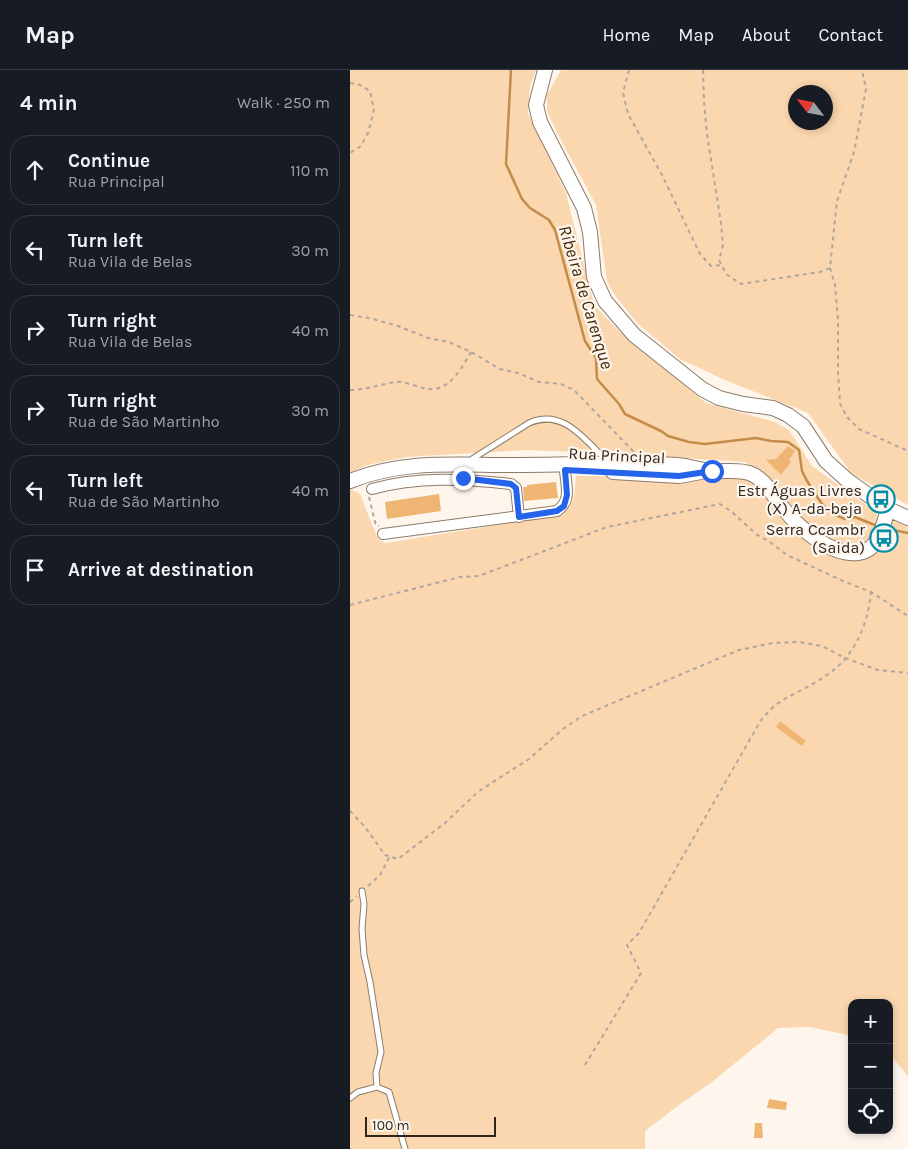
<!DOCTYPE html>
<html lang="en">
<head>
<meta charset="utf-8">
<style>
	:root { --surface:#171b24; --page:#242831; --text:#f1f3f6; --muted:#9ea1a6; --line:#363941 }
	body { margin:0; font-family:Karla,sans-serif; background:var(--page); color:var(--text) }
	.controls { position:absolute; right:15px; bottom:15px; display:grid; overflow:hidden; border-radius:10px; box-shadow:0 2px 8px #0003 }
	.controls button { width:45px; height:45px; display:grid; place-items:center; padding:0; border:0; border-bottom:1px solid var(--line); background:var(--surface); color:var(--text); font:25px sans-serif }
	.compass { position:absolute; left:438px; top:15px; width:45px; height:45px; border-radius:50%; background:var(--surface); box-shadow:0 2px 8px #0003; rotate:302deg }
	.scale { position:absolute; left:15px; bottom:12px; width:131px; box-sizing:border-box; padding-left:5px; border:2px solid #2d261f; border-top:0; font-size:14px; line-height:18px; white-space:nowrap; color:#2d261f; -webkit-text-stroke:4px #fef6ed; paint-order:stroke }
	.stop { position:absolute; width:15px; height:15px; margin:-11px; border:4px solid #2563eb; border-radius:50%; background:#fff }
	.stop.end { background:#2563eb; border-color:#fff; box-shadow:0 1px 5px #0008 }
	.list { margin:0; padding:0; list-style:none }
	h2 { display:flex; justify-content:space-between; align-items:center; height:65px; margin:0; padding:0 20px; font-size:21px }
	h2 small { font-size:16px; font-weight:400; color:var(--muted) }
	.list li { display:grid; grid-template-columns:32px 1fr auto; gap:15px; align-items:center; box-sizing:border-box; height:70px; margin:0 10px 10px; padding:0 10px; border:1px solid var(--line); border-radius:20px }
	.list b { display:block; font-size:19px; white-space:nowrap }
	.list p { margin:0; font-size:16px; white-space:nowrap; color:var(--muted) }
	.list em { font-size:16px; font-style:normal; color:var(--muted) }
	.icon { flex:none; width:28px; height:28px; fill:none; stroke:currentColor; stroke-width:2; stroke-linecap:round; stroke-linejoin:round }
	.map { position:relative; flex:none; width:558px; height:1079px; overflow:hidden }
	header { display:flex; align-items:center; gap:30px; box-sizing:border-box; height:70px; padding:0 25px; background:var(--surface); border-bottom:1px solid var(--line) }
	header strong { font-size:24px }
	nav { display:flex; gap:28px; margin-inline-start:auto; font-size:18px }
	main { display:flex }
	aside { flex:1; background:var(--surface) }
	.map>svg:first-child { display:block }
	.green { fill:#fbd7af; fill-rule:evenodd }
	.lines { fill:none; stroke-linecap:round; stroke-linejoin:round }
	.stream { stroke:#c38c49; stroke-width:2.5 }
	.building { fill:#efb573 }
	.lane-casing { stroke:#8d7c69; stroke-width:7 }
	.street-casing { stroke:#8d7c69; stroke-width:12 }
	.secondary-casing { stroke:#8d7c69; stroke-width:16 }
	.path { stroke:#afa79f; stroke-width:2; stroke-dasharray:4 4; stroke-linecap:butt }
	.lane { stroke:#fff; stroke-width:5 }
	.street { stroke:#fff; stroke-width:10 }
	.secondary { stroke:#fff; stroke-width:14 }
	.route { stroke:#2563eb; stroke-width:6 }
	.labels { text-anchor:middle; stroke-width:4.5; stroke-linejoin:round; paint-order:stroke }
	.street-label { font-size:16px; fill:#2d261f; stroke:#fef6ed }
	.poi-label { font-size:16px; fill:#2d261f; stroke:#fef6ed; text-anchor:end }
	.water-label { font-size:18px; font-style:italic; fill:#3f280a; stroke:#fef6ed }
</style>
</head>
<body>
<header>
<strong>Map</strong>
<nav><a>Home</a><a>Map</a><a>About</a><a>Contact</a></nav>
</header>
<main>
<aside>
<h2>4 min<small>Walk · 250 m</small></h2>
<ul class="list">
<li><svg class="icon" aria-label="ahead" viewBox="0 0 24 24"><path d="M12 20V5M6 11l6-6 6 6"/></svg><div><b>Continue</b><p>Rua Principal</p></div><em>110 m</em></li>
<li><svg class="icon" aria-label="left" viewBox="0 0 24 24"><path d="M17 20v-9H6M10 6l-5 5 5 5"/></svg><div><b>Turn left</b><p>Rua Vila de Belas</p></div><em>30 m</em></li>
<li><svg class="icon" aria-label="right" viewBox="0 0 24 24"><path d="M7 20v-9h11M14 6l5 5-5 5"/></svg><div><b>Turn right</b><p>Rua Vila de Belas</p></div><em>40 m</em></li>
<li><svg class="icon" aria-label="right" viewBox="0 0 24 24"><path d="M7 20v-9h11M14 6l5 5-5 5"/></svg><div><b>Turn right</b><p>Rua de São Martinho</p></div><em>30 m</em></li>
<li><svg class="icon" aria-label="left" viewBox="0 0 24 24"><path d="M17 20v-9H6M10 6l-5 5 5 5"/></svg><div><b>Turn left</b><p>Rua de São Martinho</p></div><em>40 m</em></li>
<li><svg class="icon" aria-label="arrive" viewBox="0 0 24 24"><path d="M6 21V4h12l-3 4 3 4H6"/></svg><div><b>Arrive at destination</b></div></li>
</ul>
</aside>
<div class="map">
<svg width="558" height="1079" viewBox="0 0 558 1079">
	<rect width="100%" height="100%" fill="#fef6ed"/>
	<path class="green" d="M0 0H186L180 16 178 43 216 123 244 235 268 260 356 333 425 352 439 360 462 396 525 441 528 448 524 463 521 469 505 476 481 470 447 448 415 404 395 392 272 384 177 380 56 387 17 395 0 403Z
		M211 0H558V435L501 403 458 343 377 311 330 289 287 253 264 224 257 211 246 135 206 61 197 41V25ZM446 22H476V52H446Z
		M226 406 399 407 417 425 502 488C528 491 532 470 542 450L558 453V1007L554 1001 539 984V933H502V966L460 957 428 958 362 1012 329 1035 295 1061V1079H0V419L10 424 28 469 35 473 210 445C226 435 224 424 226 406Z"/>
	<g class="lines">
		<path class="stream" d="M161 0 156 94 172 129 180 138 199 150 205 160 235 271 246 288 247 309 269 334 275 344 311 361 318 366 339 372 355 374 406 368 421 371 438 372 449 380 452 401 457 411 472 434 481 443 495 449 505 447 527 456
			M538 459 558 463"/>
	</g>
	<path class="building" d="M438 376 445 381 439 390 441 392 431 405 416 390 426 389Z
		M206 412 208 428 174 431 173 417H177V415Z
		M89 424 91 441 37 449 35 432Z
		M430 651 456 671 452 676 426 657Z
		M419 1029 437 1032 436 1040 417 1038Z
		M405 1053H412L413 1068H404Z"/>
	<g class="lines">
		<g class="lane-casing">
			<path id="lane" d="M119 391 179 353C213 338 234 369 256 390
				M12 821 14 834 12 859 14 885 20 912 31 982 26 1003 27 1017
				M0 1028 8 1022 27 1017 39 1022 55 1079"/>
		</g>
		<g class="street-casing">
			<path id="street" d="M22 419C68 406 114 409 161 414L166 418 169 447
				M33 464 207 441C222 430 216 416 215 400"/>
		</g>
		<g class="secondary-casing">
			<path id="secondary" d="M195 0 186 35 190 52 234 138 240 162 244 207 255 231 284 265 352 319 369 328 393 334 423 338 438 345 453 356 476 391 497 410 538 439 558 448
				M263 402 329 406 351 402
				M0 411C56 388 113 396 172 395 224 395 276 391 328 395 339 396 350 400 361 401 373 402 388 399 399 403 415 408 423 426 433 438 449 458 481 486 508 483 529 481 533 455 538 439"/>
		</g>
		<path class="path" d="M279 0 273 23 278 44 312 105 350 184 361 196 372 195
			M353 0 354 31 357 64 371 153 373 175 369 190 376 204 391 214 470 202 480 198 487 131 504 82 516 19 512 0
			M0 13 10 15 20 21 24 40 18 63 11 76 0 83
			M480 198 485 215 488 250V302L490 334 497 347 509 359 558 381
			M0 245 19 248 48 256 78 268 99 272 121 282 150 299 168 303 189 312 211 314 224 320 284 382
			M0 320C16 320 31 314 46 312 54 311 65 316 73 318 98 325 111 299 121 282
			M19 427 26 456H29
			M0 535 110 507 129 506 257 457 370 434 382 442 406 464 420 472 437 485 493 511 521 522 558 546
			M0 741 15 757 35 785 48 789 95 753 129 721 179 689 213 659 232 646 389 580 423 573 449 572 472 576 495 588 528 600 558 603
			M18 816 30 805 40 786
			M0 832 7 826
			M235 995 291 903 277 875 289 863 411 650C416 645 421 638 427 634 443 623 462 616 477 605 505 586 518 554 521 522"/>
		<use href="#lane" class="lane"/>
		<use href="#street" class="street"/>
		<use href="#secondary" class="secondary"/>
	</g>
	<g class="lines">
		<path class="route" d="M113 408 161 414 166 418 169 447 207 441 214 436 217 425 215 400 329 406 362 401"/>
	</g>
	<defs>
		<g id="bus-ring" transform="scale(1.4375)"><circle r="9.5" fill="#fef6ed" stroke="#048eac" stroke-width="1.5"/><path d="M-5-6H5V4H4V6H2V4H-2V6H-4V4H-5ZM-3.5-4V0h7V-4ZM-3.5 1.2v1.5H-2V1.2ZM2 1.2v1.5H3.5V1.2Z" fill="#048eac"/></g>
	</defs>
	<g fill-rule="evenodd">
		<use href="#bus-ring" x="531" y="429"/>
		<use href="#bus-ring" x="534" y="468"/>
	</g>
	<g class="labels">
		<g class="street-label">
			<text transform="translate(267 385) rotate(3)" y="6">Rua Principal</text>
		</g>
		<g class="poi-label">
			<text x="512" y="426">Estr Águas Livres<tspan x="512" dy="18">(X) A-da-beja</tspan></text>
			<text x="515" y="465">Serra Ccambr<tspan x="515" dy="18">(Saida)</tspan></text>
		</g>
		<g class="water-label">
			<text transform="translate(236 227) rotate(73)" y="6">Ribeira de Carenque</text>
		</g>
	</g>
</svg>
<div class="controls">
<button>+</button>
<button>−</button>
<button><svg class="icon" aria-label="locate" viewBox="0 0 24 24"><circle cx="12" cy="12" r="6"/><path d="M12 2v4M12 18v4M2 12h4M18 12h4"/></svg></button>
</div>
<svg class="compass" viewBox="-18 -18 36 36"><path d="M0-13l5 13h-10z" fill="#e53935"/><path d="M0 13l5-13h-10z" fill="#9ea1a6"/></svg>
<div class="scale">100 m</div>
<div class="stop" style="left:362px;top:401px"></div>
<div class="stop end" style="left:113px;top:408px"></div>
</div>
</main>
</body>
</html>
